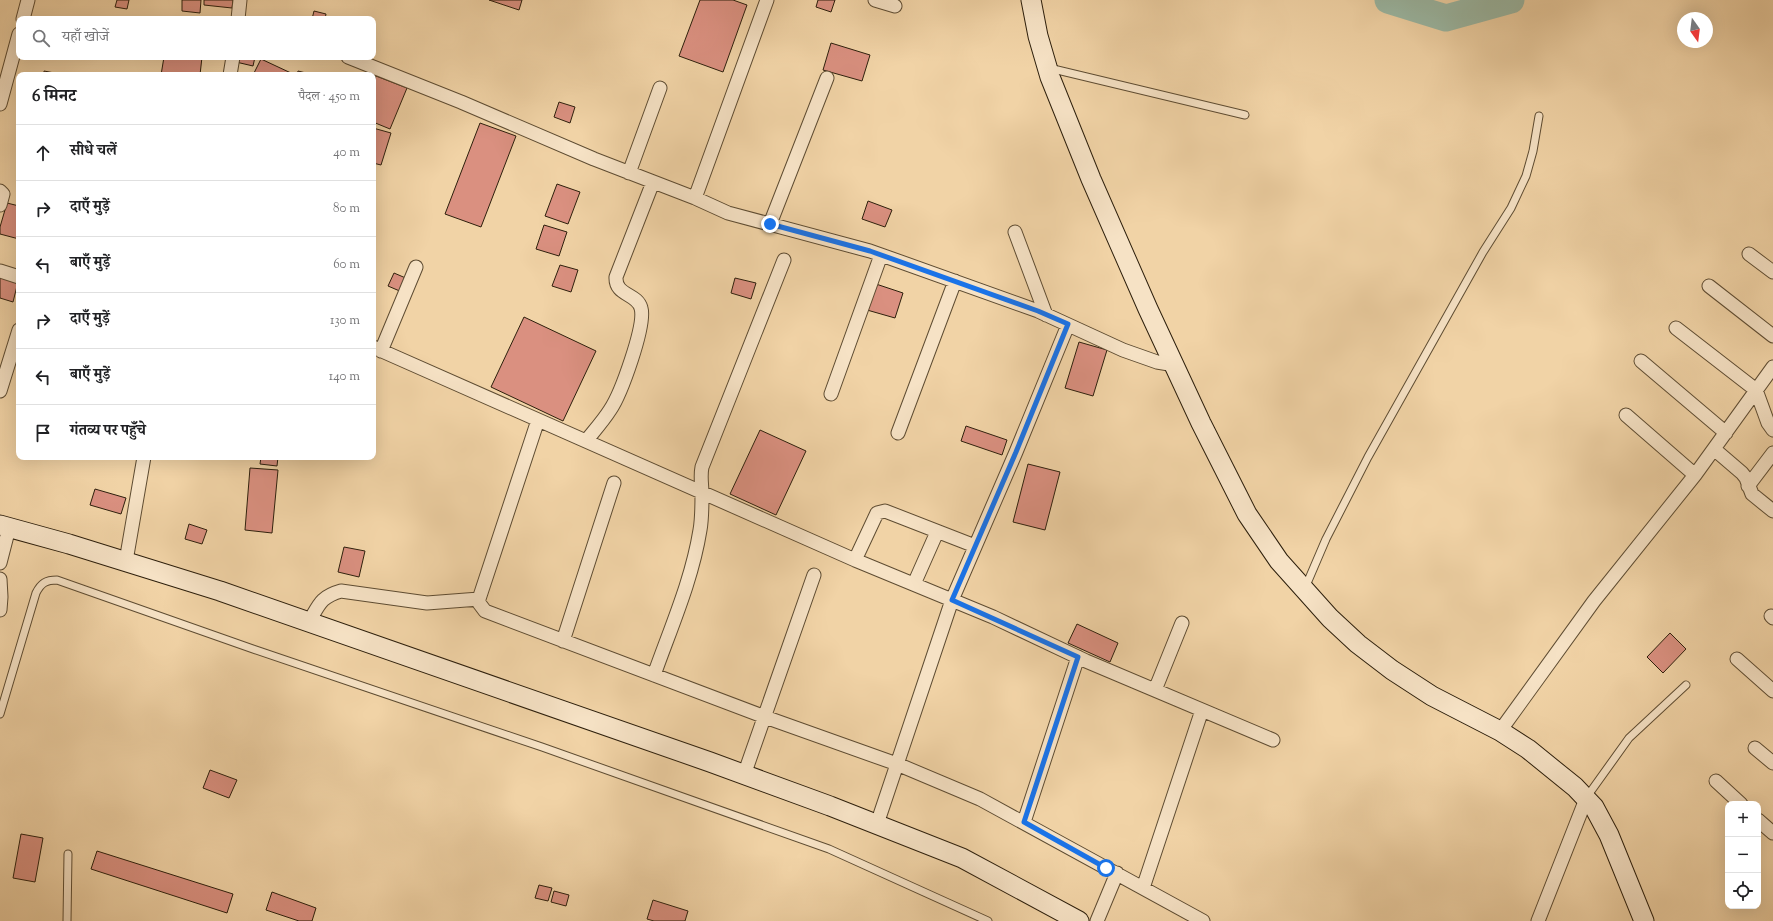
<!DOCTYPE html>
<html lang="hi">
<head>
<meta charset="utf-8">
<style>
	:root { --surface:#fff; --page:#f2f2f2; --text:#202124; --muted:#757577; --line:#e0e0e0 }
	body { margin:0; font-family:"Sorts Mill Goudy","Noto Serif Devanagari",serif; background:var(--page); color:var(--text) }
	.controls { position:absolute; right:12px; bottom:12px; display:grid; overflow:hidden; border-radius:8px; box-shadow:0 4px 16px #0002 }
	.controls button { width:36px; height:36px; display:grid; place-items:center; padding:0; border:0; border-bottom:1px solid var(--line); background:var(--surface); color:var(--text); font:20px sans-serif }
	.compass { position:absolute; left:1677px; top:12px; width:36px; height:36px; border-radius:50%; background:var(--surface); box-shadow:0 4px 16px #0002; rotate:166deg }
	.stop { position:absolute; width:12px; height:12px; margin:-9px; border:3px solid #1a73e8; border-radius:50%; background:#fff }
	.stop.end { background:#1a73e8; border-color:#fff; box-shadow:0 1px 4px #0008 }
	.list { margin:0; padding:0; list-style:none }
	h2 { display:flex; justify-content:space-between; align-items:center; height:52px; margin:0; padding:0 16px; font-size:17px }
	h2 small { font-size:13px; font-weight:400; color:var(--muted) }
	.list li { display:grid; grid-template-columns:26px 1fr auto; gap:12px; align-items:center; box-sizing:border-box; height:56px; padding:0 16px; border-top:1px solid var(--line) }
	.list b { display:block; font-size:15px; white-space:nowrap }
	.list em { font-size:13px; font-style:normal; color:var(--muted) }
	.icon { flex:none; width:22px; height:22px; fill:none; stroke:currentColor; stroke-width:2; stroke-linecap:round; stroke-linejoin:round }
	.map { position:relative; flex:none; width:1773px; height:921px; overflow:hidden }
	.search { position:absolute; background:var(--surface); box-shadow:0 4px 16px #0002; left:16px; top:16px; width:360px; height:44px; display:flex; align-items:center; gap:10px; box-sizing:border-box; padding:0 14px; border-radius:8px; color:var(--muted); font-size:15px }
	.panel { position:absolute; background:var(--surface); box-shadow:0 4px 16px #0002; left:16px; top:72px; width:360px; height:388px; border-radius:8px }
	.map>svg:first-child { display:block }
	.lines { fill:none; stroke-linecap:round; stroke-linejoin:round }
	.river { stroke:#9bb8a4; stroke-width:27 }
	.building { fill:#da9080; stroke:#2d1f0c }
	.lane-casing { stroke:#5e4c32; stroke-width:9 }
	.street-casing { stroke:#5e4c32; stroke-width:15 }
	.secondary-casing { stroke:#2d1f0c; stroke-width:21 }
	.lane { stroke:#f6e2c5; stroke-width:7 }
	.street { stroke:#f6e2c5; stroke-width:13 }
	.secondary { stroke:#f6e2c5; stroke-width:19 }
	.route { stroke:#1a73e8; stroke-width:5 }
</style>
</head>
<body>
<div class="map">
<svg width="1773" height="921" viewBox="0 0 1773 921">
	<rect width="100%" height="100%" fill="#f1d3a6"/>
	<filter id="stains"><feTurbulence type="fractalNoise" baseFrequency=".005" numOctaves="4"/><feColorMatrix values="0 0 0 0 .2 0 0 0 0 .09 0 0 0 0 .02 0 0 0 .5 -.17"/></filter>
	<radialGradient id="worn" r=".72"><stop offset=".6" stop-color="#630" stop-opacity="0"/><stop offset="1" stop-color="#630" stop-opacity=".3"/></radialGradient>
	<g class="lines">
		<path class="river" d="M1388 0 1446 18 1511 0"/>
	</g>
	<path class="building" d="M117 0H129L127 9 115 7Z
		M182 0H201L200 13 182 11Z
		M204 0H233L232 8 204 5Z
		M489 0H522L519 10Z
		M700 0H733L747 5 723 72 679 56Z
		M818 0H835L831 12 816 7Z
		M314 11 326 14 325 19H312Z
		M831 43 870 55 862 81 823 70Z
		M164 57H202L200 75H161Z
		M237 57H255L253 66 236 62Z
		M261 59 291 73 290 75H253Z
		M44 71 65 75H44Z
		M298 71 310 74V75H297Z
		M376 76 407 88 390 129 373 122V84Z
		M559 102 575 107 570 123 554 117Z
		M480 123 516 136 481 227 445 214Z
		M373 128 391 133 381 165 373 163Z
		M557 184 580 192 568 224 545 216Z
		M868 201 892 210 885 227 862 219Z
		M7 203 19 206V239L0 234V227Z
		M544 225 567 232 559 256 536 249Z
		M560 265 578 270 571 292 552 286Z
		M394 273 408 279 402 292 388 286Z
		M0 277 18 282 13 302 0 298Z
		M735 278 756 283 751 299 731 293Z
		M876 284 903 293 895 318 867 310Z
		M524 317 596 351 563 421 491 387Z
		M1079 342 1107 350 1093 396 1065 388Z
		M966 426 1007 440 1002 455 961 441Z
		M760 430 806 451 776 515 730 494Z
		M261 457H278L277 466 260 464Z
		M1028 464 1060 472 1045 530 1013 522Z
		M250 468 278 470 272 533 245 530Z
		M95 489 126 498 121 514 90 505Z
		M189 524 207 530 202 544 185 539Z
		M344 547 365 551 359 577 338 572Z
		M1077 624 1118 643 1110 662 1068 643Z
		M1670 633 1686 649 1663 673 1647 657Z
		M210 770 237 780 229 798 203 788Z
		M21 834 43 838 35 882 13 878Z
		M97 851 233 894 227 913 91 869Z
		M539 885 552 888 548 901 535 898Z
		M554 891 569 895 566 906 551 902Z
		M272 892 316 908 312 921H299L266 910Z
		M653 900 688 911 685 921H654L647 919Z"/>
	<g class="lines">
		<g class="lane-casing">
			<path id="lane" d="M1049 68 1245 115
				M1305 588 1326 539 1368 457 1483 252 1511 208 1526 176 1533 151 1539 116
				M0 714 36 593C41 583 46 580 57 580L253 649 542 747 829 849 988 921
				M1586 798 1629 738 1686 685
				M67 921 68 854"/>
		</g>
		<g class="street-casing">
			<path id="street" d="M875 0 895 6
				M23 19 28 0
				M238 19 240 0
				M348 57 461 102 594 159 695 198 728 213 870 251 1038 311 1123 350 1157 362 1175 365
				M230 75 233 57
				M0 104 19 34
				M629 173 660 88
				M0 191 3 194 0 205
				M695 198 767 0
				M770 224 827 78
				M1015 232 1046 315
				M1749 254 1773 272
				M0 271 19 277
				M1709 286 1773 336
				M1676 328 1756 390 1768 423 1773 430
				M373 347 855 560 993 617 1086 661 1273 740
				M381 351 416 267
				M1641 361 1726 433
				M0 391 19 330
				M831 394 881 255
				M1626 415 1695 475
				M538 420 479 599V603L485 611 765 717 897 764 980 799 1203 921
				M898 433 955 281
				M586 441C594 431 603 421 610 410 621 394 646 325 641 308 637 293 615 296 616 277L653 182
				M1714 449 1742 473 1746 478 1752 494 1773 511
				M1748 486 1773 453
				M855 560 877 513 885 511 975 546
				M126 561 144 457
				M0 563 9 528
				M0 579 1 597 0 610
				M914 584 937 532
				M1771 616 1773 618
				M309 622C319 605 320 597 341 591L427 603 479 599
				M563 641 614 483
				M1737 659 1773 691
				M654 675C671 627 692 580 700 530 702 519 702 506 702 494 702 484 700 477 702 467L784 260
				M1155 690 1182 623
				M1500 731 1594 601 1695 475 1773 367
				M1755 748 1773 763
				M744 775 814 575
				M1716 781 1741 804
				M1758 820 1773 833
				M1024 822 1078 657
				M877 824 952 600 1016 452 1068 325
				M1143 888 1202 710
				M1097 921 1117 873
				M1538 921 1586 799"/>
		</g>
		<g class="secondary-casing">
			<path id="secondary" d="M1031 0 1038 36 1050 77 1091 179 1148 309 1201 423 1247 514 1279 561 1330 618 1358 644 1392 670 1432 696 1500 731 1528 749 1575 787 1594 807 1609 835 1644 921
				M0 525 69 544 220 591 710 762 830 806 962 858 1079 921"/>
		</g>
		<use href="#lane" class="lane"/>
		<use href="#street" class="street"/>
		<use href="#secondary" class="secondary"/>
	</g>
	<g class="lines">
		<path class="route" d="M770 224 870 251 1038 311 1068 324 1016 452 952 600 1078 657 1024 822 1106 868"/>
	</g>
	<rect width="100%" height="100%" filter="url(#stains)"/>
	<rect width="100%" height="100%" fill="url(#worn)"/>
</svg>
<div class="controls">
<button>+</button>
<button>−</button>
<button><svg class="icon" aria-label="locate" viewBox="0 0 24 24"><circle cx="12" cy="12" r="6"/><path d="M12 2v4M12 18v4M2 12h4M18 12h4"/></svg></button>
</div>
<svg class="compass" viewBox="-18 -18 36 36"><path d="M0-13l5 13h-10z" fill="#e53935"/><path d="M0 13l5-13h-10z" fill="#757577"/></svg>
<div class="stop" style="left:1106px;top:868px"></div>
<div class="stop end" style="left:770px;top:224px"></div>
<div class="search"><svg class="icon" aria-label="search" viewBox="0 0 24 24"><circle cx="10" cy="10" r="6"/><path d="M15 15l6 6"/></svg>यहाँ खोजें</div>
<section class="panel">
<h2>6 मिनट<small>पैदल · 450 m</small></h2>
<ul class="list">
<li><svg class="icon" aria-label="ahead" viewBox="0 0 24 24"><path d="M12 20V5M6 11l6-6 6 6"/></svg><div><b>सीधे चलें</b></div><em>40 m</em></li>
<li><svg class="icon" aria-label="right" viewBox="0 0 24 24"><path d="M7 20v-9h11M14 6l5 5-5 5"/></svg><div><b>दाएँ मुड़ें</b></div><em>80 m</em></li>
<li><svg class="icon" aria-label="left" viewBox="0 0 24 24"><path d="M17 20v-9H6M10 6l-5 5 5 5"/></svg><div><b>बाएँ मुड़ें</b></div><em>60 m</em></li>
<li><svg class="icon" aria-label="right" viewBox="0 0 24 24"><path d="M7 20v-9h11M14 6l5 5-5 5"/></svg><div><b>दाएँ मुड़ें</b></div><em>130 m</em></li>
<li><svg class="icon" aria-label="left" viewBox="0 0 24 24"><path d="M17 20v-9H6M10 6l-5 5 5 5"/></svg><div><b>बाएँ मुड़ें</b></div><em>140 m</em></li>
<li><svg class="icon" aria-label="arrive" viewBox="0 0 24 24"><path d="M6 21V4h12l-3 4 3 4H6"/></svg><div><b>गंतव्य पर पहुँचे</b></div></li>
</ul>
</section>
</div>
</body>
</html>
